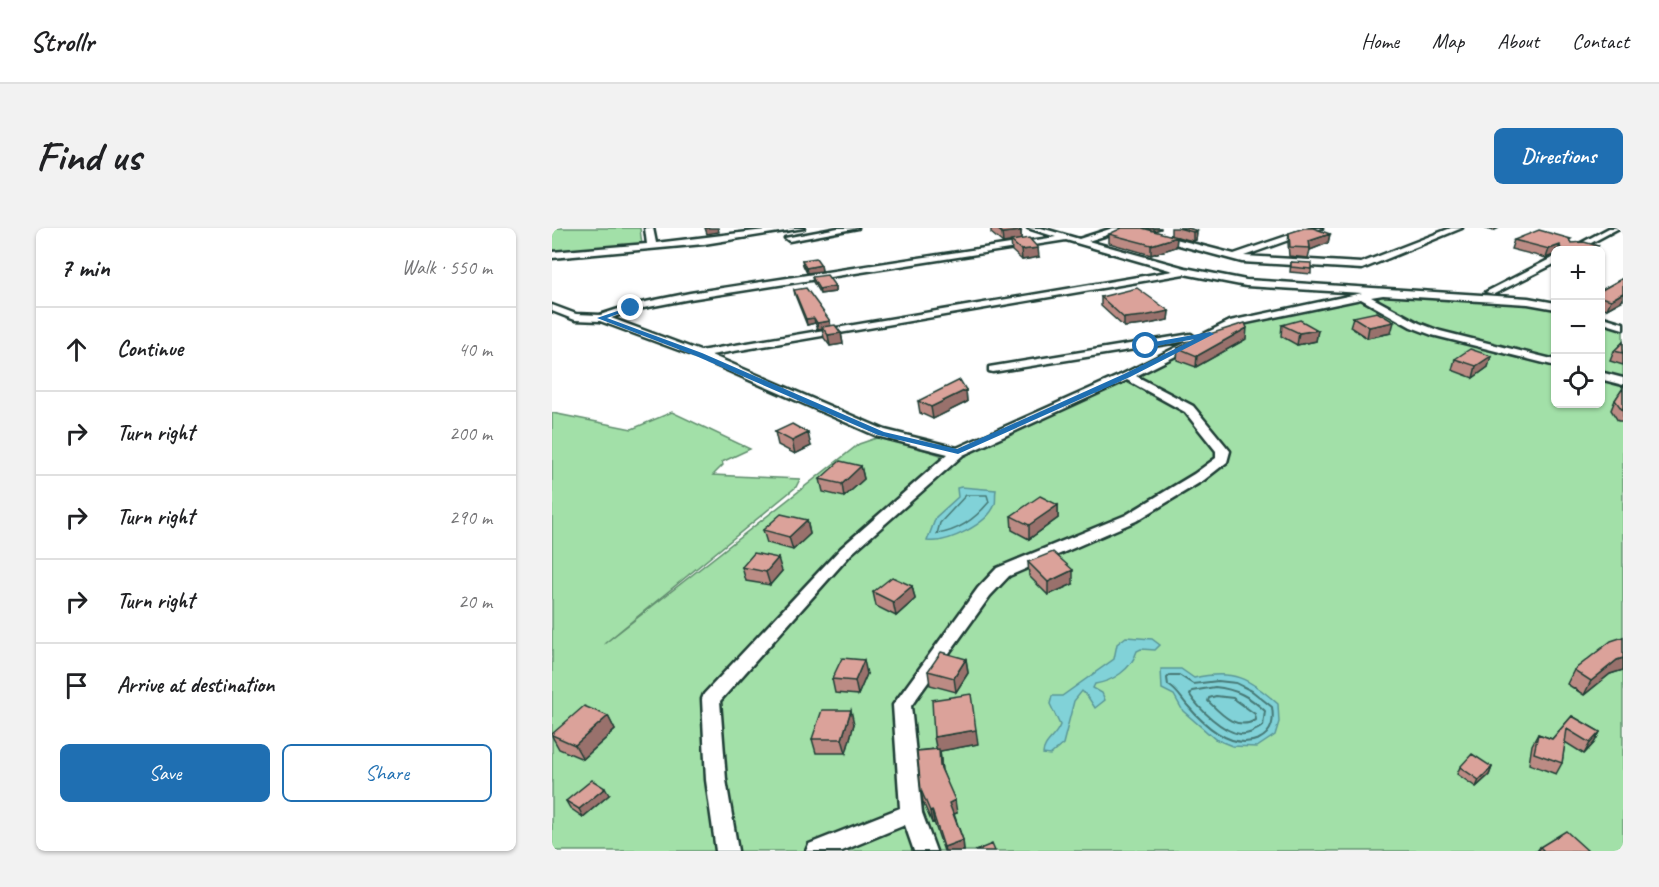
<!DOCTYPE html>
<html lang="en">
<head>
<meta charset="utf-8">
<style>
	:root { --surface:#fff; --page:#f2f2f2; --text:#202124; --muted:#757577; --line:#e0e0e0; --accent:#1f6fb2 }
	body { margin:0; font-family:Caveat,sans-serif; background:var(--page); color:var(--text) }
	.controls { position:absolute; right:18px; top:18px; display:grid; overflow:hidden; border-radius:9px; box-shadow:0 2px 4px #0004 }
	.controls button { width:54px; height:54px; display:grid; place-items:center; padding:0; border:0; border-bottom:2px solid var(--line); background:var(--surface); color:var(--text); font:30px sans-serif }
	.stop { position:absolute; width:18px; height:18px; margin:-14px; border:4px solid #1f6fb2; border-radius:50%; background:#fff }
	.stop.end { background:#1f6fb2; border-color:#fff; box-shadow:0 2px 6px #0008 }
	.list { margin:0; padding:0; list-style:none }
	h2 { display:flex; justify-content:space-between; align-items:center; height:78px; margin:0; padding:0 24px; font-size:26px }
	h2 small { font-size:20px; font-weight:400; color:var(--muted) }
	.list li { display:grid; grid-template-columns:39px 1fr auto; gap:18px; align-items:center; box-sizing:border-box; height:84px; padding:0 24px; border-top:2px solid var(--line) }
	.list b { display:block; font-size:22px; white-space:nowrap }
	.list em { font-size:20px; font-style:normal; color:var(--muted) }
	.actions { display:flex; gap:12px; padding:18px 24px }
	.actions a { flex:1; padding:14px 0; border:2px solid var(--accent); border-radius:9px; text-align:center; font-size:21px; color:var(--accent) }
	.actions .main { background:var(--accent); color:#fff }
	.icon { flex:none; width:33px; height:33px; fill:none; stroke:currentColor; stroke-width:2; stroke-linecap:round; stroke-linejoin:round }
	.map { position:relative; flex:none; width:1071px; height:623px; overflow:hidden; border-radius:9px }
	header { display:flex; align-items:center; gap:36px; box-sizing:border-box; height:84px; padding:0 30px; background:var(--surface); border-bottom:2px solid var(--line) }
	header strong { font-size:28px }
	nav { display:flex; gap:33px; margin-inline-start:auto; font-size:21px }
	.intro { display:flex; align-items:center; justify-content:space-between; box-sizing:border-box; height:144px; padding:0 36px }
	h1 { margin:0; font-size:42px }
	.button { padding:15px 27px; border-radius:9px; background:var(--accent); color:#fff; font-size:21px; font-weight:700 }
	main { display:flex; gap:36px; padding:0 36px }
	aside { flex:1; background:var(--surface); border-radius:9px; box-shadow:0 2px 4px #0004 }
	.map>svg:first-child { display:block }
	.green { fill:#a2e0a8; stroke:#608e6e; stroke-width:1.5 }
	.water { fill:#81d2d8; stroke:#5a9696; stroke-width:1.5 }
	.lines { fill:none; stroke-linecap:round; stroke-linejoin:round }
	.shore-far1 { stroke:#467976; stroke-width:1.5 }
	.shore { stroke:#467976; stroke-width:2 }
	.minor-casing { stroke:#1f3d34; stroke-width:5 }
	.minor { fill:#fff; fill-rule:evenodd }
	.wall { fill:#bc8b84; stroke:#1f3d34; stroke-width:1.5 }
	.shaded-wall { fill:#99716c; stroke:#1f3d34; stroke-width:1.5 }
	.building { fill:#dba29a; stroke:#1f3d34; stroke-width:1.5 }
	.route { fill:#1f6fb2 }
</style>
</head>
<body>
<header>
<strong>Strollr</strong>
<nav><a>Home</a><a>Map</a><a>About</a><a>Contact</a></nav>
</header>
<div class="intro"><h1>Find us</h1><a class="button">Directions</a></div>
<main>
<aside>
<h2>7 min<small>Walk · 550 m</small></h2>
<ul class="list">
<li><svg class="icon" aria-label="ahead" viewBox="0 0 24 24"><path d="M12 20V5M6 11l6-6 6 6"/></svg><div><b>Continue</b></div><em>40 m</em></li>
<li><svg class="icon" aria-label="right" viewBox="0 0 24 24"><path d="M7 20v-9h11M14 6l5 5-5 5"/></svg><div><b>Turn right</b></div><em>200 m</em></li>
<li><svg class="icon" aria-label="right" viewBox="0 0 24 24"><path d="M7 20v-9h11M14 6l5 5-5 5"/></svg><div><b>Turn right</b></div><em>290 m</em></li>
<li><svg class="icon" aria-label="right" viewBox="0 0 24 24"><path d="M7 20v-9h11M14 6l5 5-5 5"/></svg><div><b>Turn right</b></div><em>20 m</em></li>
<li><svg class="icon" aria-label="arrive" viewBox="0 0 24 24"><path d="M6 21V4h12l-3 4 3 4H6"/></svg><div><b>Arrive at destination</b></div></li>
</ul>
<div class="actions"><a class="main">Save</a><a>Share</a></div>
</aside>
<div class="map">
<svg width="1071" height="623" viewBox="0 0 1071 623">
	<rect width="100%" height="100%" fill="#fff"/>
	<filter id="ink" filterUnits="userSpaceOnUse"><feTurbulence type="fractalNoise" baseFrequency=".0167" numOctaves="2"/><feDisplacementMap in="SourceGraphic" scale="12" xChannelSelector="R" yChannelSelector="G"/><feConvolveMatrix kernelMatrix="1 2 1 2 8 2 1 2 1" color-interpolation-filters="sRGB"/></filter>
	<g filter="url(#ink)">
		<path class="green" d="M0 0H88L90 17 0 24Z
			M831 65 989 76 1003 81 1004 176H1048L1049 94 1071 100V623H0V185L80 201 120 184 198 221 170 234 171 237 161 247 248 251 244 259 52 416 307 216 330 208 391 228 679 96Z"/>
		<path class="water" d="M409 259 444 262C443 266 444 273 443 276 436 296 395 316 375 313L384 289 406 269 405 260Z
			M574 409 600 411 608 417 603 422 589 421 585 423C579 442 561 453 543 456L541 460 550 465 553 472 543 480 536 469 530 463 522 473 511 516 498 527 491 526C491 514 504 509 508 497L498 476 500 468H510L562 431 565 416Z
			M609 441H629L642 450C681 441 697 450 726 476L727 494 723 507 705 519 680 518 663 511 631 483 622 467 610 461Z"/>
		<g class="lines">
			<path class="shore-far1" d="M414 267H435L437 274C423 291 407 303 385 306L388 295Z"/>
			<path class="shore" d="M618 447H627L641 456 666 453 684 455 700 463 720 479C722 492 721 504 707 511 679 523 652 497 635 477 629 470 625 462 616 457L615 450Z
				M663 459C684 461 698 469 713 483L711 498C704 502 697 507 688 506 671 504 647 481 638 467L640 463Z
				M664 468 681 470 703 486 704 492C684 503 670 487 656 473L657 470Z"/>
			<g class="minor-casing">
				<path id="minor" d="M93 0H101L104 15 230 0H252L152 16 0 30V24L95 16Z
					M286 0H306L237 13 233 10Z
					M476 0H489L527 11 561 0H581L682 26 758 0H770L692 28 809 35 899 0H910L810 41 690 34 571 2 536 13 633 40 694 52 976 70 1004 75V81L976 76 831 67 819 69 867 95 888 103 1004 132V138L880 107 859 99 809 71 685 97 584 148 641 178 678 223 675 234 652 252 584 293 457 348 438 368 359 478 370 585 384 623H362L353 597 290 623H254L257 616 348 580 341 477 426 360 445 340 574 287 642 246 664 230V223L633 184 575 152 411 227 299 326 168 473 174 552 186 623H164L154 552 150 471 152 466 289 320 396 226 325 208 143 128 48 93 23 92 0 83V77L24 86 48 87 79 77 138 65 504 9ZM514 12 621 43 148 123 59 90 81 82 138 71ZM632 46 694 58 810 65 678 93 644 110 639 106 437 139V143L441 144 639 112 571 146 405 220 333 202 159 127Z
					M1057 0H1067L1026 22H1016Z
					M1004 28V35L942 66 934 64Z
					M1048 88 1071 95V101L1048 94Z
					M1048 144 1071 150V157L1048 151Z"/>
			</g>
			<use href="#minor" class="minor"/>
		</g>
		<path class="wall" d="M439 0H466L469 3V12L487 29 470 32 460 23 459 14 451 15 439 5Z
			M591 0H609L602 3Z
			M619 0H636L645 3 644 12 641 13 625 9 624 19 599 27 557 15V6L619 7Z
			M931 0H947L941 3Z
			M737 5 778 6 776 15 758 22 756 30 737 28 736 15Z
			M962 12 1018 13 1019 15 1046 18 1044 22H1004L994 30 959 21Z
			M250 32 269 37 270 43 255 45 251 37Z
			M739 34 759 41V46L738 44Z
			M260 49 283 58V64L268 66 261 54Z
			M1071 50V72L1055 81 1048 79V63Z
			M242 62 278 97 289 105 291 116 278 118 272 110 270 100 266 101 263 95 255 97 243 67Z
			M549 69 617 83 616 92 592 97 572 99 549 78Z
			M801 89 839 105 815 110 798 99Z
			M730 97 766 102 764 113 745 117 729 108Z
			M694 111 644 139 625 132 626 120Z
			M1071 114V137L1058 133 1062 123Z
			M939 128 936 139 921 150 900 142 903 131Z
			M1071 160V193H1066L1059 182 1063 172Z
			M414 162 415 174 381 191 368 185 366 173Z
			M223 204 259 218 243 226 226 217Z
			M309 238 312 251 292 269 271 264 268 251Z
			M506 277V290L477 311 460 302 459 288Z
			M255 292 258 306 241 322 215 315 211 302Z
			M476 334 521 356 496 367 477 348Z
			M190 339 230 343 218 357 194 353Z
			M360 358 363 371 344 388 324 378 321 364Z
			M1071 409V442L1058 446 1032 467 1015 456 1022 442Z
			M414 431 416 445 404 464 378 457 376 443Z
			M315 446 306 467 283 465 280 451Z
			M56 488 63 502 31 531 7 521 0 508V506Z
			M1020 488 1048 504 1042 515 1032 526 1013 514 1010 535 1004 546 977 536 980 517 986 506 1000 511Z
			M302 496 294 525H264L260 511Z
			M426 516 388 523 390 542 405 585 402 586 411 612 412 623H392L382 594 380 595 371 574 369 562 365 523Z
			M908 539H940L937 547 924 559 905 546Z
			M57 567 31 589 18 580 14 573Z
			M988 619 1036 623H985Z"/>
		<path class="shaded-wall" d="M153 0H166L167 4 155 6Z
			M602 0H609V1L602 3Z
			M469 3V12L451 15 450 5Z
			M645 3 644 12 641 13V4Z
			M778 6 776 15 758 22 757 13Z
			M625 9 624 19 599 27V17Z
			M1008 17 1006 22H1004V26L994 30 997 21Z
			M1046 18 1044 22H1037Z
			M486 20 487 29 470 32 469 22Z
			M269 37 270 43 255 45 254 40Z
			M283 58V64L268 66 267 61Z
			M1071 65V72L1055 81 1059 72Z
			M617 83 616 92 592 97 572 99V90Z
			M262 90 263 95 255 97 254 91Z
			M278 93 279 99 266 101 265 95Z
			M842 94 839 105 815 110 817 99Z
			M695 100 694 111 644 139 645 128Z
			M766 102 764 113 745 117 747 105Z
			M289 105 291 116 278 118 276 107Z
			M939 128 936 139 921 150 924 138Z
			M414 162 415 174 381 191 379 179Z
			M256 205 259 218 243 226 240 213Z
			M309 238 312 251 292 269 290 256Z
			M506 277V290L477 311V297Z
			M255 292 258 306 241 322 237 309Z
			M226 330 230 343 218 357 214 344Z
			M521 342V356L496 367V354Z
			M360 358 363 371 344 388 341 374Z
			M1071 430V442L1058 446 1032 467 1039 453 1065 432Z
			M414 431 416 445 404 464 402 450Z
			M312 432 315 446 306 467 303 453Z
			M299 482 302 496 294 525 290 511Z
			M56 488 63 502 31 531 23 517Z
			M424 502 426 516 388 523 389 533 390 550 382 509Z
			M1048 504 1042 515 1032 526 1038 515Z
			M940 539 937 547 924 559 927 552Z
			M53 560 57 567 31 589 27 581Z
			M403 572 405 585 399 587 397 575Z
			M380 582 382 594 380 595 378 583Z
			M411 612 412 623H393L392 619Z"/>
		<path class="building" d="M444 0H466L469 3 450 5Z
			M570 0H590L625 9 599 17 557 6Z
			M626 0H636L645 3 641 4Z
			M752 0H761L778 6 757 13 758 20 738 19 737 5Z
			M987 2 1019 11 1017 12 1019 15 1032 14 1046 18 1037 22H1009L1008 17 997 21 962 12Z
			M477 10 486 20 469 22 459 13Z
			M264 30 269 37 254 40 250 32Z
			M739 34 759 35V41L739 39Z
			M275 47 283 58 267 61 260 49Z
			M1071 50V65L1059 72 1048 69V63Z
			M254 60 278 93 265 95 262 90 254 91 242 62Z
			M585 60 617 83 592 88 572 90 549 69Z
			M825 84 842 94 817 99 801 89Z
			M748 92 766 102 747 105 730 97Z
			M693 95 695 100 645 128 626 120 645 110Z
			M283 97 289 105 276 107 270 99Z
			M1071 114V125L1062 123Z
			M918 121 939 128 924 138 903 131Z
			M408 152 414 162 379 179 366 173Z
			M1071 160V183L1063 172Z
			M240 196 256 205 240 213 223 204Z
			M288 233 309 238 290 256 268 251Z
			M488 268 506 277 477 297 459 288Z
			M229 286 255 292 237 309 211 302Z
			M501 324 521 342 496 354 476 334Z
			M202 325 226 330 214 344 190 339Z
			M340 349 360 358 341 374 321 364Z
			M1071 409V430L1065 432 1039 453 1022 442 1059 413Z
			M389 424 414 431 402 450 376 443Z
			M290 430 312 432 303 453 280 451Z
			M419 466 424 502 382 509 380 472Z
			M32 478 56 488 23 517 0 507V506Z
			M270 482H299L290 511H260Z
			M1020 488 1048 504 1038 515 1015 501 1010 535 982 525 986 506 1000 511Z
			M387 521 388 538 403 572 397 575 411 612 392 619 380 582 378 583 369 562 365 523Z
			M920 526 940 539 927 552 908 539Z
			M40 552 53 560 27 581 14 573Z
			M1014 603 1036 623H992L988 619Z
			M440 616 443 623H423Z"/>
	</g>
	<path class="route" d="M77 79 82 80 55 90 150 125 332 204 405 221 572 146 643 111 594 120 591 116 658 104 662 106 578 149 406 226 326 207 144 128 45 90Z"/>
</svg>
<div class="controls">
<button>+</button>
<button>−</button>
<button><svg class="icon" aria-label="locate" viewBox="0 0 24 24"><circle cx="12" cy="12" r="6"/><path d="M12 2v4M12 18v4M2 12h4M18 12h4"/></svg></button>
</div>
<div class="stop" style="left:594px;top:118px"></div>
<div class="stop end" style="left:79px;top:80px"></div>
</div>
</main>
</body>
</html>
